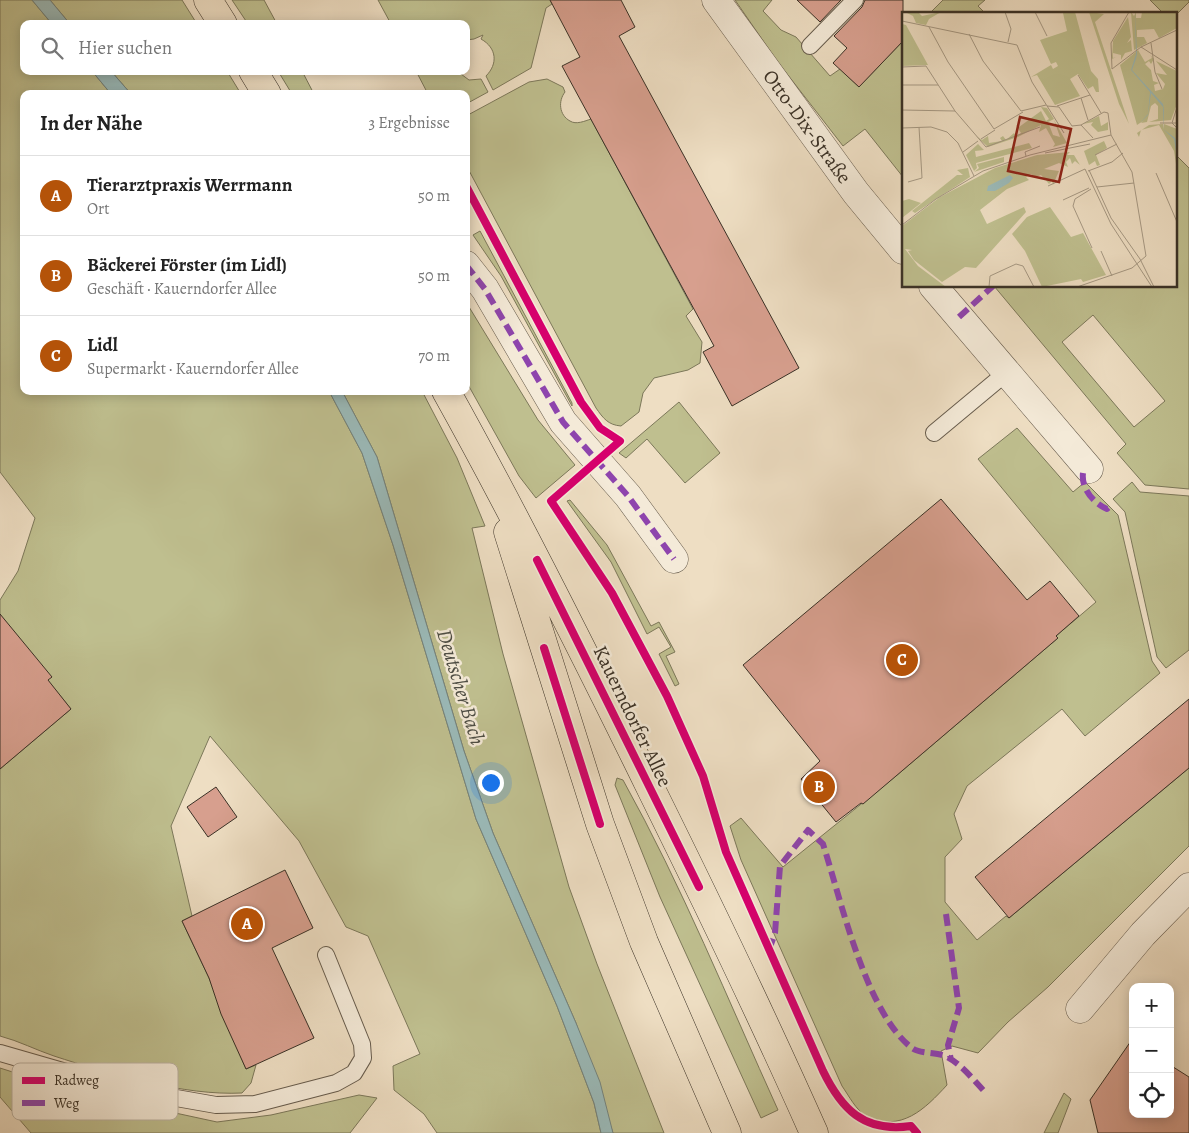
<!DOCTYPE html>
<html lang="de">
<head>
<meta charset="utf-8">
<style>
	:root { --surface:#fff; --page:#f2f2f2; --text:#222; --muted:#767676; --line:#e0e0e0; --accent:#b45309 }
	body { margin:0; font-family:Alegreya,serif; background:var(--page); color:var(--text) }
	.controls { position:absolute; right:15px; bottom:15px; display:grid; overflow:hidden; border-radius:10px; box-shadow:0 2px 12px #0003 }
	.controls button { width:45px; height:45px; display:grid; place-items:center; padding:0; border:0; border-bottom:1px solid var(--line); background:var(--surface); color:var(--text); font:25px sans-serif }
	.you { position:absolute; left:490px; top:782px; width:18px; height:18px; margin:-12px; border:4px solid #fff; border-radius:50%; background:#1a73e8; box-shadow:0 0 0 8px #1a73e833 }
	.badge { display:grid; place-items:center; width:32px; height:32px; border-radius:50%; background:var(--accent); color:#fff; font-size:16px; font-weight:700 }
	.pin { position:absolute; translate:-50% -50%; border:2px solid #fff; box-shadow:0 1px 5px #0006 }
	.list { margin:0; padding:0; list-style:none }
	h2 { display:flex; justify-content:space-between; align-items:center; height:65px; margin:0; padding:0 20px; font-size:21px }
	h2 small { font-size:16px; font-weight:400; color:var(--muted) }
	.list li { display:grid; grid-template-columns:32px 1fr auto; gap:15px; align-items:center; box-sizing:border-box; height:80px; padding:0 20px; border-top:1px solid var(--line) }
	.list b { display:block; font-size:19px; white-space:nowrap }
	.list p { margin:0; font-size:16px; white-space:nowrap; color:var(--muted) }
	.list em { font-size:16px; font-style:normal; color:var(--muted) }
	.icon { flex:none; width:28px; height:28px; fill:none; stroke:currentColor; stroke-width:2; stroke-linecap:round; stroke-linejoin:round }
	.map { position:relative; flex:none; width:1189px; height:1133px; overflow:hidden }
	.search { position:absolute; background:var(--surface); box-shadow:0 2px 12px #0003; left:20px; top:20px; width:450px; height:55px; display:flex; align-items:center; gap:12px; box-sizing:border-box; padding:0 18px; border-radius:10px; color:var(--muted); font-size:19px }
	.panel { position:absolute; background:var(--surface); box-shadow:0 2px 12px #0003; left:20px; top:90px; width:450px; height:305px; border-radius:10px }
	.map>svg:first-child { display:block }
	.green { fill:#bfbf8f; stroke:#7c785a; fill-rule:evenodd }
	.water { fill:#9bbbba; stroke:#74847f }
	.building { fill:#d79f8e; stroke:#3a3126 }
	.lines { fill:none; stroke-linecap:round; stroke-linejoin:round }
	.service-casing { stroke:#675c4d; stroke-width:18 }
	.minor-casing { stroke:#675c4d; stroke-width:29 }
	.tertiary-casing { stroke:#675c4d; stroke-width:29 }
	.primary-casing { stroke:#3a3126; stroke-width:29 }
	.service { stroke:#f4ead8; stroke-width:16 }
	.minor { stroke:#f4ead8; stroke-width:28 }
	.tertiary { stroke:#f4ead8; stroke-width:28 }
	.primary { stroke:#eedec3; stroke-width:28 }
	.quiet { stroke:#8e44ad; stroke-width:6; stroke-dasharray:12 6; stroke-linecap:butt }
	.cycleway-casing { stroke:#f4ead8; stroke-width:11 }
	.cycleway { stroke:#d6006c; stroke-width:8 }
	.labels { text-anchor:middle; stroke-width:5; stroke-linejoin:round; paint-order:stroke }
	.street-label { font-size:20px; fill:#3a3126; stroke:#f4ead8 }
	.water-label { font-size:21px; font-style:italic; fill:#4d4d44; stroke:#f4ead8 }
	.inset-road { fill:none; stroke:#a69984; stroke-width:1 }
	.view { fill:#8f2418; fill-opacity:0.15; stroke:#8f2418; stroke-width:2.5 }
	.inset-edge { fill:none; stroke:#3a3126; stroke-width:2.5 }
	.key { fill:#f4ead8; stroke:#bcb2a3; stroke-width:1 }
	.key-label { font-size:14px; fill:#3a3126 }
</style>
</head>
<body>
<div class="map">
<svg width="1189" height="1133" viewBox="0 0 1189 1133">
	<rect width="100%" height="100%" fill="#eedec3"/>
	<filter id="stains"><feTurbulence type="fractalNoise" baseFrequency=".004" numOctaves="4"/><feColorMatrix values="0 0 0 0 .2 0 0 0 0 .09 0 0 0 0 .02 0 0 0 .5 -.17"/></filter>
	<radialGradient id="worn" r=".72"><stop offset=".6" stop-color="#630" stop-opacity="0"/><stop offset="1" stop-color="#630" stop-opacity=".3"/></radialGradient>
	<path class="green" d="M0 0H32L52 24H24V71H92L111 94H24V391H329L362 453 393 545 476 819 557 1006 594 1103 601 1133H437L424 1114 394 1090 393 1066 420 1054 368 936 346 927 299 841 210 736 171 826 192 916 182 921 209 978 246 1069 256 1065 251 1083 242 1093C185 1096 109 1074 54 1056 36 1050 19 1041 0 1036V769L71 709 0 622V600L18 571 35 518 0 472Z
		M50 0H182L197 24H70Z
		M232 0H264L277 24H248Z
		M378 0H550L552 4 546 8 531 68 493 90 486 76C498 64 497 48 481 39L483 35 474 39 466 40V24H391Z
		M735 0H772L763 11 781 30 796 37 830 76 840 69 859 87 903 41V177L865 129 843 146 777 61Z
		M943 0H985L978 6 986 14H929Z
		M1150 0H1189V2L1175 16V14H1164Z
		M111 71H227L241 94H131Z
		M278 71H302L314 94H292Z
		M416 71H457L469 80 481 79 488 92 466 104V94H428Z
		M547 79 563 87 565 92C558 101 559 115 570 121 576 125 585 121 591 119L693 309 686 316 702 342 700 363 688 370 654 378 643 393 639 412 621 426C608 425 603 418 596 408L466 165V116L529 82Z
		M1175 154 1189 168V489L1145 485 1117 453 1126 444 994 286H1175ZM1093 315 1165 401 1134 427 1062 342Z
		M480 231 572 403V406L501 276 473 235Z
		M466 302 538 420 575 465 536 498 519 476 466 381Z
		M342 391H422L457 458 485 526 472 528 503 654 569 887 597 964 664 1133H613L576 1023 493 833 464 751 377 457Z
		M679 402 720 453 685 483 647 439 626 458 619 453Z
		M1017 428 1073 492 1085 482 1118 515 1152 661 1160 673 1085 736 1062 709 967 786 954 814 962 839 945 857V902L977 940 1006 916 1009 918 1189 768V846L1048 987 1008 1022 978 1053 952 1046 941 1051 947 1085C925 1109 901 1133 866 1116 856 1110 849 1096 842 1086L741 860 730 826 741 818 783 867 896 776 1058 638 1056 636 1096 602 978 459Z
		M1132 482 1140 492 1189 496V650L1166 668 1157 657 1125 512 1113 499Z
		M570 500 607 545 651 626 659 622 675 652 666 656 679 684 675 686 659 654 671 647 659 627 647 634 611 562 567 501Z
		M617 778 623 780C682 886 728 1000 778 1110L761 1118 660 897 615 785Z
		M0 1068 69 1090 217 1122 271 1115 359 1095 377 1098 350 1133H31L0 1097Z
		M1064 1093 1071 1099 1058 1133H1044Z"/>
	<path class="water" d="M32 0H50L70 24H52Z
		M92 71H111L131 94H111Z
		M329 391H342L377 457 464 751 493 833 576 1023 600 1082 613 1133H601L594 1103 557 1006 476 819 393 545 362 453Z"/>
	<path class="building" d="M550 0H621L635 27 619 36 799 368 732 406 703 352 714 346 562 66 580 57Z
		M797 0H841L820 22Z
		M865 0H903V41L859 87 833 63 847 48 834 36 862 7Z
		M941 499 1027 600 1050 581 1079 616 1056 636 1058 638 896 776 863 804 861 803 836 822 801 779 820 761 743 665Z
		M0 614 52 677 48 680 71 709 0 769Z
		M1189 699V768L1009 918 975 877Z
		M216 787 237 817 208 837 187 807Z
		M285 870 313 928 272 948 314 1038 246 1069 221 1014 209 978 182 921Z
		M1131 1041 1133 1114H1170V1065L1189 1077V1133H1098L1090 1100Z"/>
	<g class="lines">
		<g class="service-casing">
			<path id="service" d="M810 46 855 0
				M934 433 1006 373
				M0 1053 125 1089 216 1105 255 1104 336 1083 354 1073 363 1058 362 1044 326 955"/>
		</g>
		<g class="minor-casing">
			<g id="minor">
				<path id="s1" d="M716 0 856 193 903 250"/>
				<path d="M466 265 485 289 563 422 628 496 674 559"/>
				<path d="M933 286 1089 469"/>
			</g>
		</g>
		<g class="tertiary-casing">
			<path id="tertiary" d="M1080 1009 1143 934 1189 887"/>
		</g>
		<g class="primary-casing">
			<path id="primary" d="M208 0 223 24
				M253 71 267 94
				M446 391C519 522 586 656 652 791 708 904 763 1018 814 1133
				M508 532 600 824 644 942 727 1133"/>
		</g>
		<use href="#service" class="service"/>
		<use href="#minor" class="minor"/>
		<use href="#tertiary" class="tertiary"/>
		<use href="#primary" class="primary"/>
		<path class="quiet" d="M466 265 485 289 563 422 628 496 674 559
			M959 317 993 286
			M1083 473C1081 488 1093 503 1107 509L1113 504
			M946 914 959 1008 948 1045 951 1060
			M769 950 775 933 780 866 808 830 823 844C841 900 866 1013 912 1048 920 1054 935 1052 945 1056 962 1064 974 1081 987 1094"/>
		<g class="cycleway-casing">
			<path id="cycleway" d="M466 186 581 402 600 428 620 441 551 501 612 593 667 696 703 776 726 852 823 1071C841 1108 863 1133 911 1126L917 1133
				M537 560 699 887
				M544 648 600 824"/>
		</g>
		<use href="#cycleway" class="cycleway"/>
	</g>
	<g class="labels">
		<g class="street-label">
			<text dy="7" stroke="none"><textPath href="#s1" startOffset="156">Otto-Dix-Straße</textPath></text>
			<text transform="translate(633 716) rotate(64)" y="7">Kauerndorfer Allee</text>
		</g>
		<g class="water-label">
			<text transform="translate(461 687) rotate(73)" y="7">Deutscher Bach</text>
		</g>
	</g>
	<g transform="translate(902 12)">
		<rect width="275" height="275" fill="#eedec3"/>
		<path d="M3 0H16L20 4 39 0 27 7 24 13 14 11 11 4ZM173 0 189 59 196 67 197 80H194L191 74 186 77 176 62 168 67 178 84 153 93 135 63 129 65 149 53 151 57 156 54 154 50 149 52 138 28 165 19 161 1ZM187 0 202 2 193 10 227 112 217 92ZM229 0 232 4 234 0V6H239L240 0H275V16L257 26 252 17 235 18V25H242L245 31 232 38ZM226 5 229 25 225 31 229 28 230 39 223 41 219 48V43L211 41V46L214 45 210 47 211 29ZM0 12 4 13 26 53 0 54ZM236 38 243 50 250 46 248 43 252 47 249 52 247 49 243 52 249 58 251 69 257 71 252 73 253 79 261 77 263 72 254 61 265 63 254 49 275 59V92L269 108 247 110 256 107V94L253 91 249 94 245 110 239 111 241 109 235 113 218 53ZM139 95 145 96 152 107 146 110 151 123 158 125 152 108 165 131 151 135 153 132 144 116 137 120 139 113 116 125 86 135 74 124 80 128 86 124 87 131 100 129 98 126 101 124 104 128 112 121 114 124 119 121 114 113 117 115 139 99 144 109 147 107ZM197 104 199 114 206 110V118L196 120 189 113 191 110 181 112ZM261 112V117L262 112 275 117V158L272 139 257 113 239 118 237 125 235 121 247 113ZM202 129 205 136 194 143 198 153 195 154 193 149 187 153 182 139ZM127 131 130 136 74 151 75 156 72 159 64 143 76 132 82 138 73 139 74 145ZM168 140 165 143H172L178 153 173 149 170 152 168 146 164 150 166 155 157 151 142 157 157 159 151 173 150 169 147 172 139 163 133 165 129 162 124 165 127 168 105 177 78 198 85 212 122 195 124 200 74 256 63 255 40 270 12 248 6 239 10 238 3 237 16 254 44 275H0V214L38 185 93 156 135 143ZM102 145V150L72 160 77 156 75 152ZM66 156 68 165 13 201 10 199 55 163H61L55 158ZM7 187 19 191 0 206V189ZM148 195 169 225 181 221 204 263 181 270 179 267 140 275 123 239 110 222 125 205Z" fill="#bfbf8f"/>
		<path d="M233 0 235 42 234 47 230 58 261 92 262 98 261 117 273 126 275 131V145L272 127 261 117V95L249 81 246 103 238 111 246 102 248 80 229 58 234 42ZM108 163 111 166 107 171 93 179H85L86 174Z" fill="#9bbbba"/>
		<path class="inset-road" d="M103 0 109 17 106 30M133 0 145 24M227 0 209 31 210 57 239 35 275 18M0 9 115 33 130 70 162 121M27 15 46 50 92 117 121 100M67 22 81 49 119 99 144 93M249 31 253 60 260 77M239 35 275 58M0 55 24 54 53 99M176 63 199 101M0 73H36M179 86 186 108M145 94 157 95 170 114 179 113 191 126M155 94 188 83M275 95 270 111 275 116M0 98 53 99 84 135 138 115M258 111H275M0 116 29 115 45 120 56 131 72 164M79 127 93 118M61 140 76 129M143 141 188 132M193 143 215 132M124 144 123 140 138 134M187 158 209 206 238 247 252 275M186 159 210 150 221 141M254 161 275 210M6 170 20 166 17 115M146 174 183 157 209 212 250 275M195 175 232 171M189 177 173 187 171 194 190 236M161 188 187 176M0 213 34 187 81 159 128 143 209 123M199 239 210 264M87 275 88 264 114 252 121 254 132 275M175 275 230 256 244 244 230 160 209 123 206 101 202 100 179 113"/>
		<path class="view" d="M118 105 169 117 157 170 106 159Z"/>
		<rect width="275" height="275" class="inset-edge"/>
	</g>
	<rect x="12" y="1063" width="166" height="57" rx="8" class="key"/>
	<rect x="22" y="1077" width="23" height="7" fill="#d6006c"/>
	<rect x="22" y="1100" width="23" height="6" fill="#8e44ad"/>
	<g class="key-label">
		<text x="54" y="1085">Radweg</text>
		<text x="54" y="1108">Weg</text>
	</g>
	<rect width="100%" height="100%" filter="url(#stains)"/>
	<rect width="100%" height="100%" fill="url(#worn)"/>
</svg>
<div class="controls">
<button>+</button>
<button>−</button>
<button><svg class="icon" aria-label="locate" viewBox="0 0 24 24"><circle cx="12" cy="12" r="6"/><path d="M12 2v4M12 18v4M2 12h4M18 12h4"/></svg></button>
</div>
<div class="you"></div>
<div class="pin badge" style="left:247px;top:924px">A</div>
<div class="pin badge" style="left:819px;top:787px">B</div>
<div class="pin badge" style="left:902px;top:660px">C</div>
<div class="search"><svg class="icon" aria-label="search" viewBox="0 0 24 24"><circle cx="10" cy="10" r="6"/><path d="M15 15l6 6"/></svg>Hier suchen</div>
<section class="panel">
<h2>In der Nähe<small>3 Ergebnisse</small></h2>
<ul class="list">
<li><span class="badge">A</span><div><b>Tierarztpraxis Werrmann</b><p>Ort</p></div><em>50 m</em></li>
<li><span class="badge">B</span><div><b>Bäckerei Förster (im Lidl)</b><p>Geschäft · Kauerndorfer Allee</p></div><em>50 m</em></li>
<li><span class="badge">C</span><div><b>Lidl</b><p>Supermarkt · Kauerndorfer Allee</p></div><em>70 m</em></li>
</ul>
</section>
</div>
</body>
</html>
